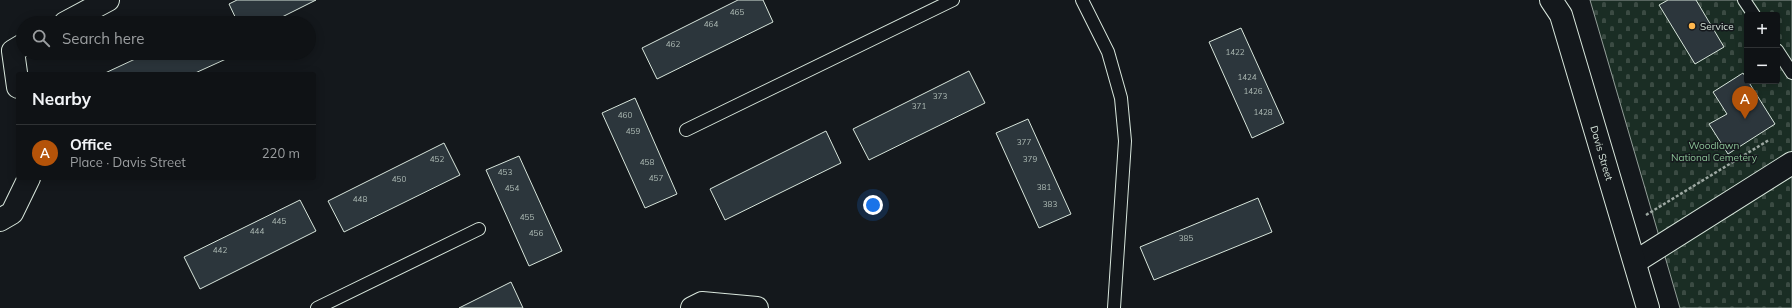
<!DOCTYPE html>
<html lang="en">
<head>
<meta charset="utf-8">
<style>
	:root { --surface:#0f1215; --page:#1d2022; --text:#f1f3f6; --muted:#9b9ea0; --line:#2f3234; --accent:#b45309 }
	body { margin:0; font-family:Mulish,sans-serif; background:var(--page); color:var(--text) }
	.controls { position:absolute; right:12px; top:12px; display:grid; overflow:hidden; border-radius:4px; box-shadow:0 2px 10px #0003 }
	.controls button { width:36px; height:36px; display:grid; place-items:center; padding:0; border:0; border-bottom:1px solid var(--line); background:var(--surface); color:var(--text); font:20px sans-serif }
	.you { position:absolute; left:873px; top:205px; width:14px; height:14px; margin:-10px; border:3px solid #fff; border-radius:50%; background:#1a73e8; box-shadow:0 0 0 6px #1a73e833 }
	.badge { display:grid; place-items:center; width:26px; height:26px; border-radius:50%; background:var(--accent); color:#fff; font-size:13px; font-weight:700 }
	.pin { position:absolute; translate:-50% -33px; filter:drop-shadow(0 1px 2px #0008) }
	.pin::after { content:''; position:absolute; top:21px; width:14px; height:12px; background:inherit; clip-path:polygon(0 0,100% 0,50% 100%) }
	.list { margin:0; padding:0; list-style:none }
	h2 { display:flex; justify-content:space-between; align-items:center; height:52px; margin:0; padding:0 16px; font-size:17px }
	h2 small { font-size:13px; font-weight:400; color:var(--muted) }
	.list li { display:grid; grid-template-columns:26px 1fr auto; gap:12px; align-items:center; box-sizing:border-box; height:56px; padding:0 16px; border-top:1px solid var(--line) }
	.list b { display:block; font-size:15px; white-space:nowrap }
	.list p { margin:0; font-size:13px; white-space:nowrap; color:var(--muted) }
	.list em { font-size:13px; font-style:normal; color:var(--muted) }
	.icon { flex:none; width:22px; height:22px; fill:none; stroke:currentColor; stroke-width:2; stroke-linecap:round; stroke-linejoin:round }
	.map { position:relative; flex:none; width:1792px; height:308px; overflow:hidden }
	.search { position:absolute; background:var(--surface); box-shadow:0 2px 10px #0003; left:16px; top:16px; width:300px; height:44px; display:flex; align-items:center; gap:10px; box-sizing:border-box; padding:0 14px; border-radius:22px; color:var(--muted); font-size:15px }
	.panel { position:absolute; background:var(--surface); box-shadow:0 2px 10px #0003; left:16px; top:72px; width:300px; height:108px; border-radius:4px }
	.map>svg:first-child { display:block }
	.cemetery { fill:url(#cemetery-stones); stroke:#939e99; fill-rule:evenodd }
	.building { fill:#2c363c; stroke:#d8e6dc }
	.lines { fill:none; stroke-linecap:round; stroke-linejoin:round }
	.service-casing { stroke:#d8e6dc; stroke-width:14 }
	.minor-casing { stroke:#d8e6dc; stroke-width:24 }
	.tertiary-casing { stroke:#d8e6dc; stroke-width:24 }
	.path { stroke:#9da8a2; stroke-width:2.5; stroke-dasharray:3 2; stroke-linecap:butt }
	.service { stroke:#14181c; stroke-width:12 }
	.minor { stroke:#14181c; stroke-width:22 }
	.tertiary { stroke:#14181c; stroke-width:22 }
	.poi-dot { fill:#ffb74d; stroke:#14181c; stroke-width:1.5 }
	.labels { text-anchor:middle; stroke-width:3; stroke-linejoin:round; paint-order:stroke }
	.number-label { font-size:8px; fill:#adbab4 }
	.poi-label { font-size:10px; fill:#d8e6dc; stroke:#14181c; text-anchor:start }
	.park-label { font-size:10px; fill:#8ac095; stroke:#14181c }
	.street-label { font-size:10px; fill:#d8e6dc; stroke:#14181c }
</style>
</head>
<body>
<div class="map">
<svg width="1792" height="308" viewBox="0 0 1792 308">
	<defs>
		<pattern id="cemetery-stones" width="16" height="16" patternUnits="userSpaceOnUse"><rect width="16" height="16" fill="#1a2d24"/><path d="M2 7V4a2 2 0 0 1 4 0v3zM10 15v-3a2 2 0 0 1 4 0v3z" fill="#3b4b43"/></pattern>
	</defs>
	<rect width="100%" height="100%" fill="#14181c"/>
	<path class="cemetery" d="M1590 0H1792V308H1680ZM1747 15H1777V81H1747Z"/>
	<path class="building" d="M237 0H316L270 23H238L229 4Z
		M738 0H763L773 22 657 79 642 48Z
		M1668 0H1696L1724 47 1695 64 1659 5Z
		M1241 28 1284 123 1252 138 1209 42Z
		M148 53H223L226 59 193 74H103Z
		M969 71 985 103 869 160 853 129Z
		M1743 73 1775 124 1728 154 1709 124 1727 114 1713 92Z
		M635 98 677 194 645 208 602 113Z
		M1028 119 1071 214 1039 228 996 133Z
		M826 131 841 163 725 220 710 189Z
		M444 143 460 175 344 232 328 201Z
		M519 156 562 251 529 266 486 170Z
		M1258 198 1272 232 1154 280 1140 247Z
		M300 200 316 231 200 289 184 257Z
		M511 282 523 308H459Z"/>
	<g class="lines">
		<g class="service-casing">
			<path id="service" d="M1082 0 1108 52 1121 98 1125 141 1114 308
				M1744 0 1754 15
				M1777 50 1792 73
				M686 130 953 0
				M317 308 479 229"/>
		</g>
		<g class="minor-casing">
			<path id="minor" d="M65 23 108 0
				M18 87 13 51 23 45
				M0 220 12 213 29 178
				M1635 262 1792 163
				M692 308 702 303 757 308"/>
		</g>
		<g class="tertiary-casing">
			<g id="tertiary">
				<path id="s1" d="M1551 0 1561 15 1648 308"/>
			</g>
		</g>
		<path class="path" d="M1646 215 1769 140"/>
		<use href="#service" class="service"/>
		<use href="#minor" class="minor"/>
		<use href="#tertiary" class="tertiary"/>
	</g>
	<circle class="poi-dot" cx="1692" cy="26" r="4"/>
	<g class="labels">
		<g class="number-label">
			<text x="737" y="15">465</text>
			<text x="711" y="27">464</text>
			<text x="673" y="47">462</text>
			<text x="1235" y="55">1422</text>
			<text x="1247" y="80">1424</text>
			<text x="1253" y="94">1426</text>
			<text x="940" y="99">373</text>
			<text x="919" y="109">371</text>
			<text x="1263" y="115">1428</text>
			<text x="625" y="118">460</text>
			<text x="633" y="134">459</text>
			<text x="1024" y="145">377</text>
			<text x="437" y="162">452</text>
			<text x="1030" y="162">379</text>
			<text x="647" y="165">458</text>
			<text x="505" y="175">453</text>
			<text x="656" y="181">457</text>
			<text x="399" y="182">450</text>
			<text x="1044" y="190">381</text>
			<text x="512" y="191">454</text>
			<text x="360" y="202">448</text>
			<text x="1050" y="207">383</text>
			<text x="527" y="220">455</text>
			<text x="279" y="224">445</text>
			<text x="257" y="234">444</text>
			<text x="536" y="236">456</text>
			<text x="1186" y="241">385</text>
			<text x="220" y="253">442</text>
		</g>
		<g class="poi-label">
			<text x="1700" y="30">Service</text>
		</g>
		<g class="park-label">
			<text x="1714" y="149">Woodlawn<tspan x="1714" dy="12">National Cemetery</tspan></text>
		</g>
		<g class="street-label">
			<text dy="4" stroke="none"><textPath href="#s1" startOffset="162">Davis Street</textPath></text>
		</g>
	</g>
</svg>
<div class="controls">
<button>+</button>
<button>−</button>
</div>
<div class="you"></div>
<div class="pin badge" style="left:1745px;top:119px">A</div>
<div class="search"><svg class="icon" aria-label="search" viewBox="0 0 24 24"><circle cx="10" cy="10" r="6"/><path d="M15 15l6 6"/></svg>Search here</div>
<section class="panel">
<h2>Nearby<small></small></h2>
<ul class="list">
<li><span class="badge">A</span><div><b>Office</b><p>Place · Davis Street</p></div><em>220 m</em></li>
</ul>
</section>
</div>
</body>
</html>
